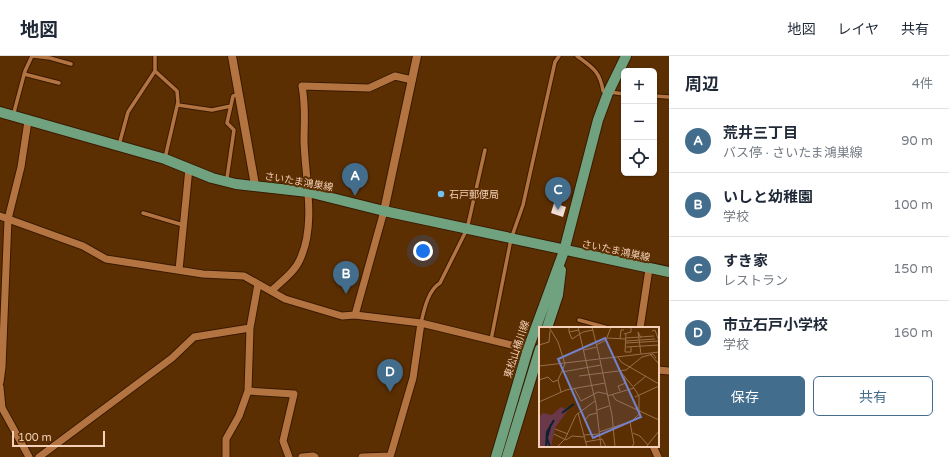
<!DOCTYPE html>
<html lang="ja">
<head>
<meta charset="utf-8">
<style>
	:root { --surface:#fff; --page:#f2f2f3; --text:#1f2937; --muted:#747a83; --line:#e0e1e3; --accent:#436d8c }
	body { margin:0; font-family:"Varela Round","Noto Sans JP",sans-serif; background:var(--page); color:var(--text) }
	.controls { position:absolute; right:12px; top:12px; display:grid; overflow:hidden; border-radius:6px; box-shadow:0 1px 3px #0004 }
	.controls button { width:36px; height:36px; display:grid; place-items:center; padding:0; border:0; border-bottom:1px solid var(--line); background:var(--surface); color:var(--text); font:20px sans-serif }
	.scale { position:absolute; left:12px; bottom:10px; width:93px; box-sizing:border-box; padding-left:4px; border:2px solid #f3d0b7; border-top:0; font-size:11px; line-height:14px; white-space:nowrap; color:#f3d0b7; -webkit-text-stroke:3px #5c2f03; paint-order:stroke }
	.you { position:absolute; left:423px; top:195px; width:14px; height:14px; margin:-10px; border:3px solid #fff; border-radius:50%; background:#1a73e8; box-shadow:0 0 0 6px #1a73e833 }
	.badge { display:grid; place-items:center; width:26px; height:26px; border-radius:50%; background:var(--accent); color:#fff; font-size:13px; font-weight:700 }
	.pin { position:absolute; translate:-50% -33px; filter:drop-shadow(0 1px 2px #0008) }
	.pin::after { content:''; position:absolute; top:21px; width:14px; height:12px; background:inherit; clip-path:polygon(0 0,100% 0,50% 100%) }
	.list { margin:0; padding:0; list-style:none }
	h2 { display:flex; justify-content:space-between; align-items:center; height:52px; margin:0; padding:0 16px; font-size:17px }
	h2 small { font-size:13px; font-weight:400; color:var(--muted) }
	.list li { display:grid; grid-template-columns:26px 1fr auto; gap:12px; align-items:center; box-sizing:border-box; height:64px; padding:0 16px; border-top:1px solid var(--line) }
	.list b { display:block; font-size:15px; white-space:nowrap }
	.list p { margin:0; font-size:13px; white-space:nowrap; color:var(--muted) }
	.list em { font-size:13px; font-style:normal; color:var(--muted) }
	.actions { display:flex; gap:8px; padding:12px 16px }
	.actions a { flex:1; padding:9px 0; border:1px solid var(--accent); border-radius:6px; text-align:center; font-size:14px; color:var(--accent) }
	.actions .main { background:var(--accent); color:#fff }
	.icon { flex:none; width:22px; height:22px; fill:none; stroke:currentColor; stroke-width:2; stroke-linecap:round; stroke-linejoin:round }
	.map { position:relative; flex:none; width:669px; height:401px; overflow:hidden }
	header { display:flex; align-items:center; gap:24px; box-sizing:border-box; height:56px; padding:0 20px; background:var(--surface); border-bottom:1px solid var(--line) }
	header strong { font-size:19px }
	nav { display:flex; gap:22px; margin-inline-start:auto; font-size:14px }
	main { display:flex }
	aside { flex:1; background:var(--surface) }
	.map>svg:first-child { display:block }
	.building { fill:#f3e2dc }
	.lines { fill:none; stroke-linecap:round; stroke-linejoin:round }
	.service-casing { stroke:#391a00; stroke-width:5.5 }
	.minor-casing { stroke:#391a00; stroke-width:9 }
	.tertiary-casing { stroke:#391a00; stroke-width:10 }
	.primary-casing { stroke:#391a00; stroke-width:12 }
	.service { stroke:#b47441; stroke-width:3.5 }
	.minor { stroke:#b47441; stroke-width:7 }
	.tertiary { stroke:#b47441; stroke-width:8 }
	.primary { stroke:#71a27f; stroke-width:10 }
	.poi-dot { fill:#70c1f4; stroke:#5c2f03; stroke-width:1.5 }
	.labels { text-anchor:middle; stroke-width:4; stroke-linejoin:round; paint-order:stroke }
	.street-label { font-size:10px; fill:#f3d0b7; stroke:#5c2f03 }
	.poi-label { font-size:10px; fill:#f3d0b7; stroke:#5c2f03; text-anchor:start }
	.inset-river { fill:none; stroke:#0c2230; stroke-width:2 }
	.inset-road { fill:none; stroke:#986f4b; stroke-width:1 }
	.view { fill:#7382cb; fill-opacity:0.15; stroke:#7382cb; stroke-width:2 }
	.inset-edge { fill:none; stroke:#f3d0b7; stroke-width:2 }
</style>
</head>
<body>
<header>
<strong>地図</strong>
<nav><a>地図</a><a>レイヤ</a><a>共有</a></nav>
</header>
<main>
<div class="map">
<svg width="669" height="401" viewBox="0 0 669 401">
	<rect width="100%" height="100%" fill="#5c2f03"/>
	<path class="building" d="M554 147 566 151 563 161 551 157Z"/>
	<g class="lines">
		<g class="service-casing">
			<path id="service" d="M33 0 50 2 71 8
				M155 0V15L177 35 178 46 165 102
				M577 0C592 11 600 15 603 35L624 38
				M24 18 59 27
				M654 40 669 41
				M178 49 212 54 231 50
				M13 60 25 15 32 0
				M119 89 128 56 155 15
				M227 122 234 74 227 67 233 40 238 38
				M143 157 183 169
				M579 264 608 272
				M421 267C424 254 428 234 440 227L467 173 485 94
				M491 284 511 183 523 149 555 6 559 0"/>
		</g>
		<g class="minor-casing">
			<path id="minor" d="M0 160 83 190 106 203 203 218 244 220 285 243 342 260 355 259 421 267 528 293
				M179 214 189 112
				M271 235C282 225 296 215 301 201 316 167 305 121 304 85 304 65 306 52 302 30L369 32 395 20 412 24
				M355 259 384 155
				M640 272 649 213
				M658 314 669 315
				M0 326 2 311 8 163 21 111 28 65
				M0 331 2 352 29 401
				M248 335 294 338 283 385 289 401
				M653 390 658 401
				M39 401 172 302 194 281 250 272
				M226 401V383L239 360 248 335 250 272 258 228
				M302 401 313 400 315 401
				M362 401 390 400
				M390 401 413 322 421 267"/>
		</g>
		<g class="tertiary-casing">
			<path id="tertiary" d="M232 0 255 129
				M384 155 417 0"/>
		</g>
		<g class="primary-casing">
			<path id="primary" d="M0 56 165 103 212 122 236 128 308 136 384 155 669 216
				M547 272 558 239 561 214
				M496 401 528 293 564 195 598 64 608 37 626 0
				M507 401 540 293"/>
		</g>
		<use href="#service" class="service"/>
		<use href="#minor" class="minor"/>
		<use href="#tertiary" class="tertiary"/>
		<use href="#primary" class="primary"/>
	</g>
	<circle class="poi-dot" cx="441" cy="138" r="4"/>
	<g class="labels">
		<g class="street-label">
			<text transform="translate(299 125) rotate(10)" y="4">さいたま鴻巣線</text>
			<text transform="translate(616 194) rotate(12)" y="4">さいたま鴻巣線</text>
			<text transform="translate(516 293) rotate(-72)" y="4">東松山桶川線</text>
		</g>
		<g class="poi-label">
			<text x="449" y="142">石戸郵便局</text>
		</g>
	</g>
	<g transform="translate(539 271)">
		<rect width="120" height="120" fill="#5c2f03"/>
		<path d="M32 79 16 101 12 120H0V90L4 86 13 88 22 80 26 82Z" fill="#6b384a"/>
		<path class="inset-river" d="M23 86 35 77M7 120 8 105 15 93M11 120 8 111 12 97"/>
		<path class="inset-road" d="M10 0 19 15 26 37 19 53M39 0 57 77 62 120M53 0 61 32M30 1V5L40 3M113 4 116 3 120 14M30 5 33 12 44 5 54 3M85 7 92 5V0M87 7 86 25H92V20M68 11 87 12M87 11 115 9M81 12 82 3H85M87 14 116 12M87 16 120 14M0 18 10 15 11 4M57 18 67 13 72 0M87 20 120 18M45 23 58 20M102 27 99 5 102 11M111 27 120 37M79 30 82 35 120 57M61 33 73 88 76 120M0 39 120 25M23 45 62 38M40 49 87 43 103 30 114 27 117 31M0 53 9 50 14 55 19 53 22 65M95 59 107 49M35 61 42 74 59 65 68 67M95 61 100 69V86M81 64 79 59 87 56 85 50M73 67 77 73 120 93M68 69 95 61 81 44M96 70 120 59M0 75 27 63 66 56M58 83 70 79M39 86 48 120M46 93 50 88 58 86M91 95 95 117 92 120M16 102 29 107M60 105 93 94 101 86M94 106 101 109 109 118M15 107 27 113 33 109 45 110M45 108 60 107M46 115 63 112 67 120M18 120 26 112 37 88 56 74M107 120 120 104"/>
		<path class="view" d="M66 11 102 90 54 111 19 32Z"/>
		<rect width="120" height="120" class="inset-edge"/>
	</g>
</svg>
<div class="controls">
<button>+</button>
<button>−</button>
<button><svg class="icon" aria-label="locate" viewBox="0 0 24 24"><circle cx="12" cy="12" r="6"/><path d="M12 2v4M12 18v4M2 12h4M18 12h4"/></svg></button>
</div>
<div class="scale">100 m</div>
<div class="you"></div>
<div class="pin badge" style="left:355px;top:140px">A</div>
<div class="pin badge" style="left:346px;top:238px">B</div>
<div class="pin badge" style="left:558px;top:154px">C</div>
<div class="pin badge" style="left:390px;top:336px">D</div>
</div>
<aside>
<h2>周辺<small>4件</small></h2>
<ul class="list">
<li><span class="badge">A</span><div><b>荒井三丁目</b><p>バス停 · さいたま鴻巣線</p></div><em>90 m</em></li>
<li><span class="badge">B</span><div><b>いしと幼稚園</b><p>学校</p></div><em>100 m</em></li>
<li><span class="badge">C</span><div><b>すき家</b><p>レストラン</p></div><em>150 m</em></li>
<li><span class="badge">D</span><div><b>市立石戸小学校</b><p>学校</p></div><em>160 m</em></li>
</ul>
<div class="actions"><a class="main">保存</a><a>共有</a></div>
</aside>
</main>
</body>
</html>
